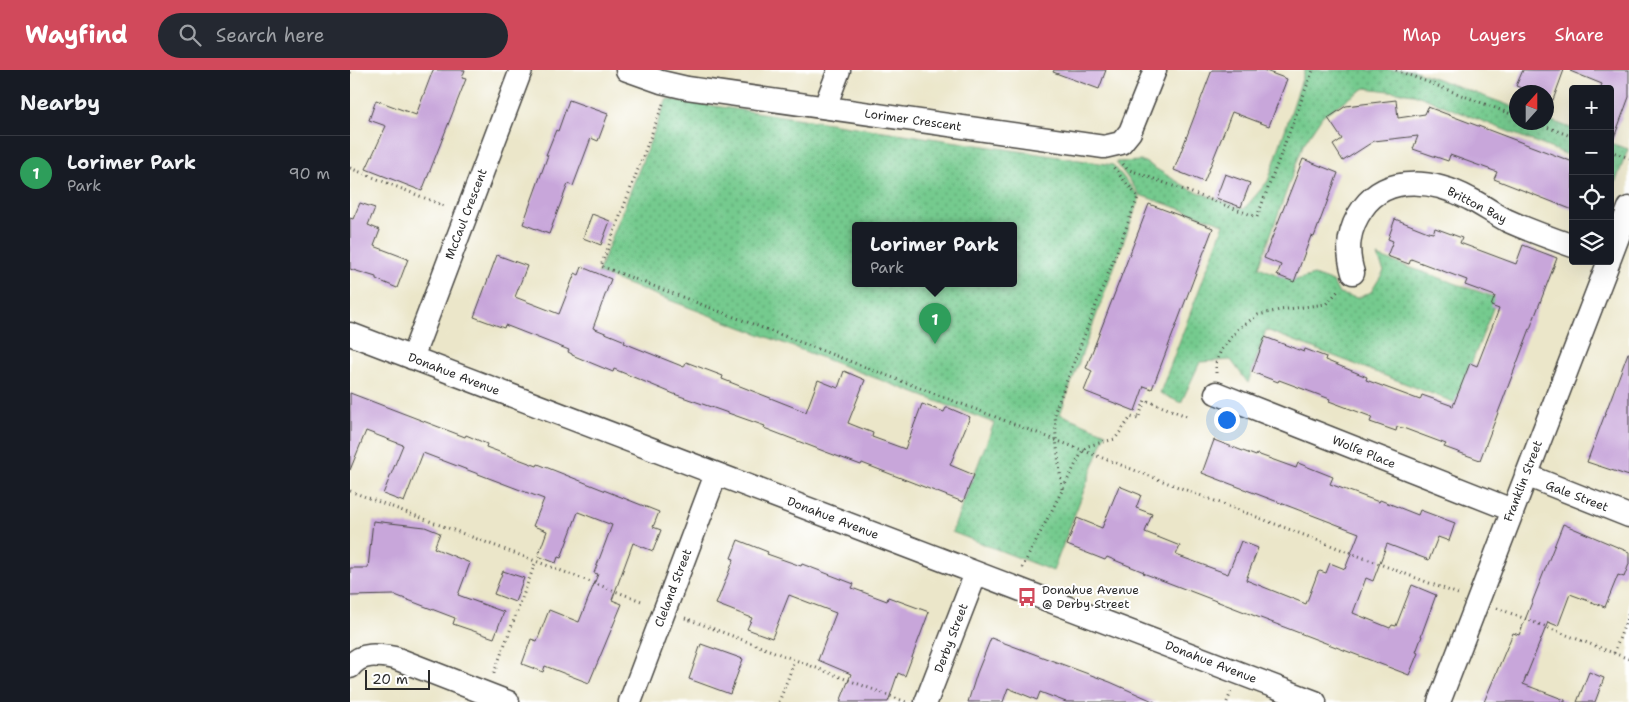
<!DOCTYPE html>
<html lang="en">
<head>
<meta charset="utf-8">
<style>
	:root { --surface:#171b24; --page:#242831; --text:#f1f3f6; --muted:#9ea1a6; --line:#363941; --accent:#d1495b }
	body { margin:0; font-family:"Shantell Sans",sans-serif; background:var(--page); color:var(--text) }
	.controls { position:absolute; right:15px; top:15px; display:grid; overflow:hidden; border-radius:5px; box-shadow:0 5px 20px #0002 }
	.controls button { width:45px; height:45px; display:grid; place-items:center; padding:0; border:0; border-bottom:1px solid var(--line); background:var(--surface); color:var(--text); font:25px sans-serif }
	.compass { position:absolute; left:1159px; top:15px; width:45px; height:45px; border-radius:50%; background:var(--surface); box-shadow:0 5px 20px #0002; rotate:21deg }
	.scale { position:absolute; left:15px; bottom:12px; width:65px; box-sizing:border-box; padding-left:5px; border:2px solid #2b2b2b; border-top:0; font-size:14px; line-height:18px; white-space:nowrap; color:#2b2b2b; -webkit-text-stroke:4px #fff; paint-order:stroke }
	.you { position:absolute; left:876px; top:349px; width:18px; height:18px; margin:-12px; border:4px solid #fff; border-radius:50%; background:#1a73e8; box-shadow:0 0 0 8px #1a73e833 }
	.badge { display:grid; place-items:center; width:32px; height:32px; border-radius:50%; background:var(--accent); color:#fff; font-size:16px; font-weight:700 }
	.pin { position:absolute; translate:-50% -41px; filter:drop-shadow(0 1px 2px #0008) }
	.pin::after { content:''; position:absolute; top:26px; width:18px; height:15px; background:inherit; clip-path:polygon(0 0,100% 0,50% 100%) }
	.popup { position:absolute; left:502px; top:152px; width:165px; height:65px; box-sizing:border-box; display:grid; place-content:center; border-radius:5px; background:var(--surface); filter:drop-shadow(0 1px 4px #0005); font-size:16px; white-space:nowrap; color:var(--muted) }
	.popup b { font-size:19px; color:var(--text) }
	.popup::after { content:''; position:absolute; left:50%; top:100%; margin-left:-10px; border:10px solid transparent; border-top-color:var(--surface) }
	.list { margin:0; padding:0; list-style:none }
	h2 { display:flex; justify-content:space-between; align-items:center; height:65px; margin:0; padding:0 20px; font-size:21px }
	h2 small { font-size:16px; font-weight:400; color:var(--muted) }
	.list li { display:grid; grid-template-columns:32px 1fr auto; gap:15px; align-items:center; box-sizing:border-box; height:75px; padding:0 20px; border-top:1px solid var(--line) }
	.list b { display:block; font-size:19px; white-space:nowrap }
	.list p { margin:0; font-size:16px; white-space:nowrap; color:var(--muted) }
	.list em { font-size:16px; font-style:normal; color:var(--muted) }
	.icon { flex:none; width:28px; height:28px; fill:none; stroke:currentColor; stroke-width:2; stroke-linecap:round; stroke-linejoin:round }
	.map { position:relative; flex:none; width:1279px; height:632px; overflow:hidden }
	header { display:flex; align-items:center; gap:30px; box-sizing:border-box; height:70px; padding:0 25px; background:var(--accent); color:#fff }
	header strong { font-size:24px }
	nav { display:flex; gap:28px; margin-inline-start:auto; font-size:18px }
	.search { width:350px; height:45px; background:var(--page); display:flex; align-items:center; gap:12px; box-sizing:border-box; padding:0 18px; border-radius:28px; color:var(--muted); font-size:19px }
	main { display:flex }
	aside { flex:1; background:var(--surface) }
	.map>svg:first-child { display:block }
	.park { fill:url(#park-dots); stroke:#507a5c; fill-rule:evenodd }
	.building { fill:#c8a6da }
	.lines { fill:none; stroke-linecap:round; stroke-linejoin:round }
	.minor-casing { stroke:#484743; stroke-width:25 }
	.path { stroke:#484743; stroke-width:3; stroke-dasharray:1 4; stroke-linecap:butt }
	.minor { stroke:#fff; stroke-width:22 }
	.labels { text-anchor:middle; stroke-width:4; stroke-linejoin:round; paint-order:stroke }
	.street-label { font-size:12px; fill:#2b2b2b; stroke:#fff }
	.poi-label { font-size:12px; fill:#2b2b2b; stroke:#fff; text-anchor:start }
</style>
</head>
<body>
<header>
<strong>Wayfind</strong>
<div class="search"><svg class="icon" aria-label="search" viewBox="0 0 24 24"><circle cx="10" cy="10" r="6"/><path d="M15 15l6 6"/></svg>Search here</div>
<nav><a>Map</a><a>Layers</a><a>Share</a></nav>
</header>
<main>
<aside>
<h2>Nearby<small></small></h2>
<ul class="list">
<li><span class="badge" style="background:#2e9e5b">1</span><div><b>Lorimer Park</b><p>Park</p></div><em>90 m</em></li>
</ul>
</aside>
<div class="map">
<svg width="1279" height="632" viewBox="0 0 1279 632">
	<defs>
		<pattern id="park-dots" width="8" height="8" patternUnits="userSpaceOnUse" patternTransform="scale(1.25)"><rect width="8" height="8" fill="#74ca8e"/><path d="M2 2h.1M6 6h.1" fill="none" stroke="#5fa474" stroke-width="1.8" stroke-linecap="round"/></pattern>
	</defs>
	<rect width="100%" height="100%" fill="#fff"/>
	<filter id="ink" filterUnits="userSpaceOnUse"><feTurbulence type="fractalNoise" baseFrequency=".02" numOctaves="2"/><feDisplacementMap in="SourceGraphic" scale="10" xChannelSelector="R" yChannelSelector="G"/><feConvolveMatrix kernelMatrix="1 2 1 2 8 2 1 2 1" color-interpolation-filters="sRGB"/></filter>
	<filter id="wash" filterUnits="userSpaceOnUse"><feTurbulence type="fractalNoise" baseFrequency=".0096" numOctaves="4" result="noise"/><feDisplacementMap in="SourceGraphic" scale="20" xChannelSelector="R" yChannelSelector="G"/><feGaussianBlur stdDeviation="1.12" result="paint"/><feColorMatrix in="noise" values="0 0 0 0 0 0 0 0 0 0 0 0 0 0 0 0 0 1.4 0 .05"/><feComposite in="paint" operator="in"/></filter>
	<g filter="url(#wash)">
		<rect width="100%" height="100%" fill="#ebe6c9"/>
		<path class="park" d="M955 0H1063L1166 38V52H1196L1197 49 1223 59V87L1064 24 1015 18 973 45 953 75 909 197 942 211 964 205 983 212 989 224 1008 228 1021 222 1034 201 1027 186 1147 228 1106 333 916 260 898 313 881 290 850 292 831 333 810 323 874 154 790 125 766 92 793 91 840 119 894 139 918 111Z
			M317 29 763 95 790 127 710 344 756 363 703 501 602 462 644 353 248 203ZM506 155H664V213H506Z
			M1260 73 1278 79 1260 127Z"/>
		<g id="blocks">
			<path class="building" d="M83 0H115L112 8 116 9 72 121 16 99 36 56 19 50 26 30 66 45Z
				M704 0H756L749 19 703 2Z
				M862 0H913L937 9 919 56 882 42 854 112 824 100Z
				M1173 0H1214L1203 30 1196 28V22H1182L1166 16Z
				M1221 0H1279V27L1262 73H1260V19H1250L1252 14 1220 1Z
				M219 30 258 44 248 71 241 68 223 116 218 114 199 164 173 154 198 85H196L206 60 208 61Z
				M1046 30 1048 48 1075 44 1078 37 1223 92V140L1144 109 1147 102 1100 85 1098 91 1063 79 1068 66 1024 71 993 91 983 75 992 69 978 48 996 36Z
				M953 89 988 103 964 167 961 166 944 212 927 205 931 195 914 188Z
				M875 104 900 113 891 137 866 128Z
				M10 133 25 138 18 155 30 160 24 176 58 189 47 218 26 209V207L0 199V148L3 149Z
				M799 134 863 158 802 319 794 316 785 341 734 321 742 301 736 298Z
				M242 144 260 151 251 175 233 168Z
				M1045 149 1078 162 1083 163 1085 158 1112 168 1110 173 1166 194 1173 175 1207 188 1130 390 1094 377 1096 374 1053 358 1047 357 1046 361 1020 352 1022 347 979 331 980 329 929 310 928 312 902 302 915 267 954 282 955 279 976 287 975 290 1017 307 1016 310 1070 330 1072 325 1103 336 1120 293 1127 296 1149 239 1141 236 1145 226 1115 215 1117 210 1061 189 1059 194 1037 186 1043 171 1038 169Z
				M147 185 177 196 165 227 209 244 225 203 229 205 232 197 261 209 243 258 275 271 274 273 334 297 336 292 373 306 372 309 456 342 468 310 488 318 494 301 515 310 498 353 523 363 522 367 555 379 572 334 594 342 596 338H599L620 347 600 395 624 405 613 432 512 393 511 395 476 382 414 358 415 356 324 324 264 299 263 302 222 285V284L218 282 219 280 155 255 154 258 124 247Z
				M1278 283H1279V406L1237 392Z
				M0 323 115 367 116 365 137 374 136 377 187 396 188 394 309 442 303 457 311 460 303 481 283 473 262 530 272 534 239 613 195 596 193 602 172 594 181 569 187 571 199 540 229 552 248 504 244 503 262 455 228 442 211 488 208 487 206 493 188 486 197 461 183 456 194 429 73 383 54 432 33 424 53 375 16 361 0 400Z
				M864 370 906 386 907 384 946 398 948 393 983 407 980 414 1029 432 1030 430 1068 445 1070 440 1105 453 1099 471 1088 467 1079 490 1037 474 1023 511 1016 508 1003 543 1040 558 1042 555 1046 556 1062 515 1086 525 1071 566H1072L1066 582 1068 583 1059 605 793 503 794 502 757 487 755 490 717 475 727 448 752 458 769 416 791 425 786 438 802 444 795 462 830 476 826 485 878 504 891 471 908 478 896 510 956 534 968 502 970 501 976 503 980 493 995 499 1009 463 852 403Z
				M23 451 75 457 90 463 84 478 120 493 108 525 154 542 144 568 103 554 105 548 45 525 0 526V498H18Z
				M1213 454 1279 482V494L1274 507 1268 505 1255 537 1220 524 1208 556 1198 552 1173 614 1215 630V632H1134L1163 563 1169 565Z
				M388 470 418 482 417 484 451 496 452 494 504 514 502 518 537 531 538 527 579 542 555 606 548 603 538 632H490L501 604 468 590 486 543 439 525 422 568 397 559 402 548 366 534 384 489 381 488Z
				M153 501 174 508 165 532 144 524Z
				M641 568 760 612 805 632H716L690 622 687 630 658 618 653 632H618L627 603Z
				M351 574 393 589 380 624 339 609Z
				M1239 602 1254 608 1245 632H1227Z"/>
		</g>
	</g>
	<g filter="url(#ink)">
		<use href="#blocks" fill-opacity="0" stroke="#484743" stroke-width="1"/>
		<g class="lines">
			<g class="minor-casing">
				<path id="minor" d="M277 0 311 12 337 18 754 77 771 73 780 62 805 0
					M475 37 489 0
					M1260 188 1279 138
					M1003 203C996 179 998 159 1013 138 1038 103 1086 111 1120 129 1132 135 1143 143 1156 150 1178 160 1200 168 1223 176
					M0 264 965 632
					M62 288 171 0
					M866 323 1162 440
					M1176 405 1279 446
					M0 597C11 582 28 585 45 588L158 632
					M280 632 366 404
					M576 632 626 503
					M1089 632 1259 191"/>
			</g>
			<path class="path" d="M1046 0 1166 46
				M0 3 1 0
				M313 34 251 196 1108 524
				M1184 52 1223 67
				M1260 81 1279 88
				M773 94 777 99 907 147 963 0
				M0 98 97 137
				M866 303V293L871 280 889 258 908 245 930 240 976 234 990 219
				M712 419 706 369 705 341 788 127 763 97
				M0 421 294 532
				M672 498 733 380 738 376 765 369 781 347 788 349 795 330 839 347
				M1147 538 1279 589
				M335 548 556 632
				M1264 583 1279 543
				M144 603 186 491
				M429 632 445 590
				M877 632 881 622"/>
			<use href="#minor" class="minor"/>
		</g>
	</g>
	<defs>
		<g id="bus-bare" transform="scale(1.5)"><path d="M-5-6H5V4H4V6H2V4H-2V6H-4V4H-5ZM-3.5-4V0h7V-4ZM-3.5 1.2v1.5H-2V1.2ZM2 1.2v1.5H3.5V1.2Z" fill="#d1495b" stroke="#fff" stroke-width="2.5" paint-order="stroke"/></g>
	</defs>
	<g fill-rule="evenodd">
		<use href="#bus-bare" x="677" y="527"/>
	</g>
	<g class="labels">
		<g class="street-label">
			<text transform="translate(563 50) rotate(8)" y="4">Lorimer Crescent</text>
			<text transform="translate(1127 135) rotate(27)" y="4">Britton Bay</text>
			<text transform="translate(116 144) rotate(-69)" y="4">McCaul Crescent</text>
			<text transform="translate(104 304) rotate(21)" y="4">Donahue Avenue</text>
			<text transform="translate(1014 382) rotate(22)" y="4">Wolfe Place</text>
			<text transform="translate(1173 411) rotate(-69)" y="4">Franklin Street</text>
			<text transform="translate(1227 426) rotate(21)" y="4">Gale Street</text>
			<text transform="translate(483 448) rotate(21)" y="4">Donahue Avenue</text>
			<text transform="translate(323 518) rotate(-69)" y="4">Cleland Street</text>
			<text transform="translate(601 568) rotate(-69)" y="4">Derby Street</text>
			<text transform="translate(861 592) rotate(21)" y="4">Donahue Avenue</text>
		</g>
		<g class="poi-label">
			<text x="692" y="524">Donahue Avenue<tspan x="692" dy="14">@ Derby Street</tspan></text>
		</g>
	</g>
</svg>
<div class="controls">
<button>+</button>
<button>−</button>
<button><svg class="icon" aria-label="locate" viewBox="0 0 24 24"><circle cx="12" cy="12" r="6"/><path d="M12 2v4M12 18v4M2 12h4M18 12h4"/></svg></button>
<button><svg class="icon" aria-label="layers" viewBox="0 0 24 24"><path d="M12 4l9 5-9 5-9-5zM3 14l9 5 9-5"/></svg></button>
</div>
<svg class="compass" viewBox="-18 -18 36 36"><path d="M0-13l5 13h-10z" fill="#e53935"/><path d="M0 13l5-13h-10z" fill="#9ea1a6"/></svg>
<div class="scale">20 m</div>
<div class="you"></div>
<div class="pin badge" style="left:585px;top:274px;background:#2e9e5b">1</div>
<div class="popup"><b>Lorimer Park</b>Park</div>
</div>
</main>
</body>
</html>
